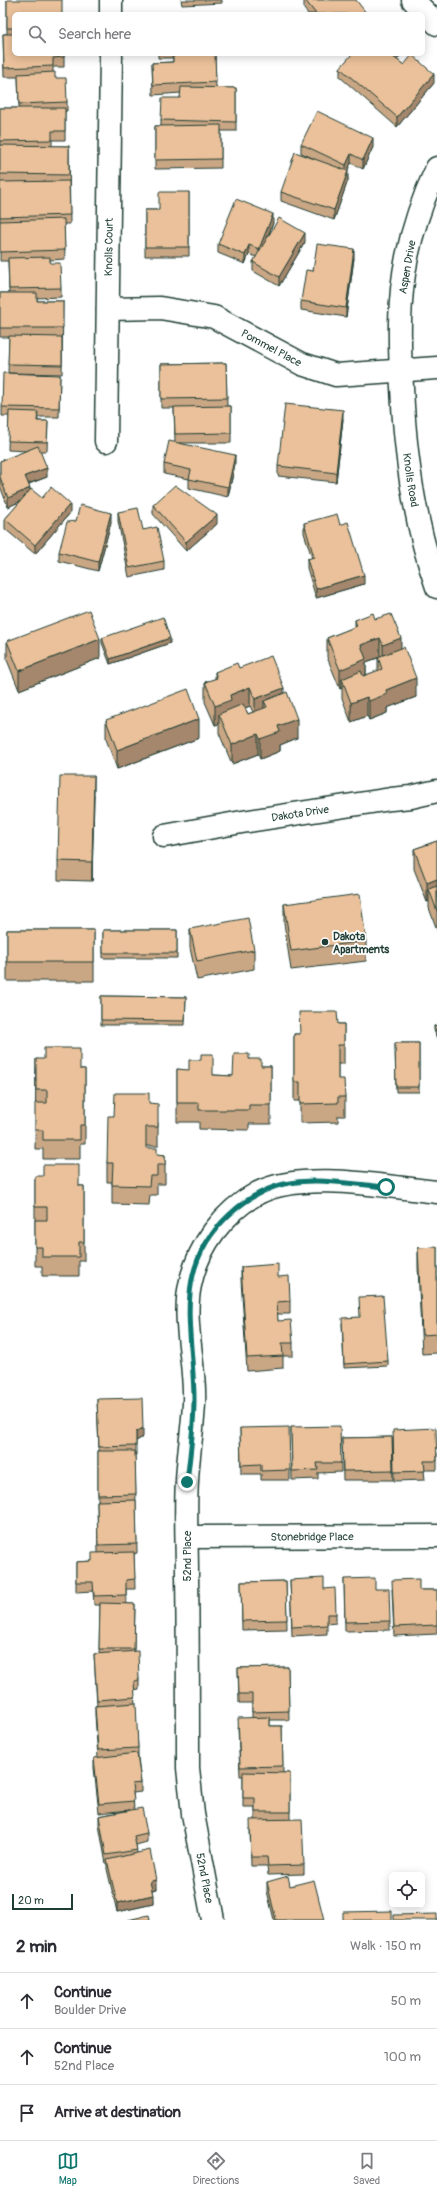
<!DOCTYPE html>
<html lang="en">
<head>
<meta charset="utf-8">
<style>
	:root { --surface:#fff; --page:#f2f2f3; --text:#2b2b33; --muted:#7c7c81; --line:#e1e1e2; --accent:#0f766e }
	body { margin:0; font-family:Pangolin,sans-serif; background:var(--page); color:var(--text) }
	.controls { position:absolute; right:12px; bottom:12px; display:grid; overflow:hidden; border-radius:6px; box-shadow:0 2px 10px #0003 }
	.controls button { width:36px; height:36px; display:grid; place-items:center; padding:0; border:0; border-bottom:1px solid var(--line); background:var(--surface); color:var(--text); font:20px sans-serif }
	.scale { position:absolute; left:12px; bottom:10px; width:61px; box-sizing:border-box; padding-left:4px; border:2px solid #1f3d34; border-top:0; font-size:11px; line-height:14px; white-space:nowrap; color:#1f3d34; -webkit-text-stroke:3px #fff; paint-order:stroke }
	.stop { position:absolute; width:12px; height:12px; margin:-9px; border:3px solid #0f766e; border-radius:50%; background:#fff }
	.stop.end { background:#0f766e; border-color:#fff; box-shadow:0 1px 4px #0008 }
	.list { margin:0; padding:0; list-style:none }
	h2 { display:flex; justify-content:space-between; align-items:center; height:52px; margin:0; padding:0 16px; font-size:17px }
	h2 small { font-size:13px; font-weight:400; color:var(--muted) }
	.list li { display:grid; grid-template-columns:26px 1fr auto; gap:12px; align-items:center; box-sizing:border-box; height:56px; padding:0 16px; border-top:1px solid var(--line) }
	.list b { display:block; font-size:15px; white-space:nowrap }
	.list p { margin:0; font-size:13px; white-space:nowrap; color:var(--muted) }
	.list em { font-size:13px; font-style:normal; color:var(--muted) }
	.icon { flex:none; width:22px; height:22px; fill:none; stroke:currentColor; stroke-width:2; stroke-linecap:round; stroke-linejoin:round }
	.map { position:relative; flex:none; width:437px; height:1920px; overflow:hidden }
	.search { position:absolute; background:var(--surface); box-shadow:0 2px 10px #0003; left:12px; right:12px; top:12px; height:44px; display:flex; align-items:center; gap:10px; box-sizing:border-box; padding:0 14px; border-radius:6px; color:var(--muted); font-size:15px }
	.sheet { height:220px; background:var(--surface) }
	nav { display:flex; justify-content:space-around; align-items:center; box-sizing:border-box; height:56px; border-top:1px solid var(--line); background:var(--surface); font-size:11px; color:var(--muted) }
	nav a { display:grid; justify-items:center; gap:2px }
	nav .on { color:var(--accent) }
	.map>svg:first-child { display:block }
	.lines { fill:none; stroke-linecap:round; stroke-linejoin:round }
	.minor-casing { stroke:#1f3d34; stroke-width:25 }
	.minor { stroke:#fff; stroke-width:22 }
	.wall { fill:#c9a684; stroke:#1f3d34; fill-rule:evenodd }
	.shaded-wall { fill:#a4876c; stroke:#1f3d34 }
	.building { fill:#eac19a; stroke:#1f3d34 }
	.route { stroke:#0f766e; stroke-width:5 }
	.poi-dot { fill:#1f3d34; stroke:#fff; stroke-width:1.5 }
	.labels { text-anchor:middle; stroke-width:3.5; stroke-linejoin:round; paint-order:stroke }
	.street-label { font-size:11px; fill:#1f3d34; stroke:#fff }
	.poi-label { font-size:11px; font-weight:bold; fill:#1f3d34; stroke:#fff; text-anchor:start }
</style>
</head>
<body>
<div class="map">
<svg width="437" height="1920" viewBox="0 0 437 1920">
	<rect width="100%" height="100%" fill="#fff"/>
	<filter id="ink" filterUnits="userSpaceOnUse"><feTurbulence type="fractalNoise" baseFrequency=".025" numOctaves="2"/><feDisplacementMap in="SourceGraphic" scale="8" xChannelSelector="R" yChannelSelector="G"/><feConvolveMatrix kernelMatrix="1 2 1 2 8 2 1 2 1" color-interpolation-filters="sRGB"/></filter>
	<g filter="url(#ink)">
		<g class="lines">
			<g class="minor-casing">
				<g id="minor">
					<path d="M413 0 437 24"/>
					<path d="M111 14V0"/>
					<path id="s1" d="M437 168C424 196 413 227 407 257 398 300 399 344 402 387 405 455 414 523 437 587"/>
					<path id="s2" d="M108 309 160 308 214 317 302 364 336 375 437 368"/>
					<path id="s3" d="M106 441 111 54"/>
					<path id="s4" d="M164 836 242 822 391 799 411 797 437 791"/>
					<path id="s5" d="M187 1537 437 1536"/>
					<path d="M213 1920 193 1814 188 1768C188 1704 188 1640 187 1575 187 1544 185 1512 187 1481 188 1455 193 1429 194 1403 196 1365 182 1322 190 1285 198 1246 223 1212 258 1193 303 1170 387 1187 437 1192"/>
				</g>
			</g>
			<use href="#minor" class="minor"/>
		</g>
		<path class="wall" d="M7 0 14 14V54H64V67H53V72L55 78 67 102V111H65V140H52V146H69L70 224H64L65 259 50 260V263L61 288V297L37 298V301H63L62 374 8 373 9 337H0V293H9L8 261H0V108H19L18 77H4L3 34H7Z
			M181 0H222V3L182 5Z
			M304 0 367 14H308L304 9Z
			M158 54H215L216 88H236V131H221V168L155 169V126H161V120L180 98 181 93 153 95 152 63 173 62V58H158Z
			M397 60 404 65 434 83 397 127 340 77V68Z
			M301 144 373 147 363 169 351 163 347 171 348 180 334 220 281 201V192L315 159 301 153Z
			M189 192V256H145V210H159Z
			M273 223 267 239 305 242 279 286 253 271V262L256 257 249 254 245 264 218 253V244Z
			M354 258 346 317 301 310V301Z
			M226 363 227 406H231V443H179L235 464 228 497 189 488V479L164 474V464L175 442 174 408H161V364Z
			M60 375 59 417H38V421H48L47 451H40L47 477 29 484 30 491 42 498 70 513 35 554 5 529V519L21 501 8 507 0 486V461L27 451 8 450 9 416H2V407Z
			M343 419 336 482 278 476V466Z
			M153 505 217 524 186 551 153 514Z
			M118 512 143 530 164 561V570L129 577 118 521Z
			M111 522 98 571 59 561V552Z
			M304 523 364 584 316 598 307 568V559L312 558 304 533Z
			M375 619 401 648 416 697 387 708V713L369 720 367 716 351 722 342 698V688L340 689 327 657V638L355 627V620ZM378 658V671L366 675V662Z
			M102 638 170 643 110 664 102 643Z
			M7 641 100 658 19 690 7 660Z
			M239 668 284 693 297 738 280 745V751L260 759 258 754 232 764 219 733V724L215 725 205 702V682L215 679V672ZM250 706 253 712 248 714 245 708Z
			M106 720 199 738 117 769 106 739Z
			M94 795 92 881 58 880V861Z
			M437 841V930L429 908V901L427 902 414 869V849Z
			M284 904 366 941V961L291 970 284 923Z
			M190 929 254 950V969L197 980 190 948Z
			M7 930H94V981H7Z
			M103 930H177V958H103Z
			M101 996 186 997 185 1025H101Z
			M338 1024H344V1064H338V1079L345 1097V1116H338V1122L300 1123V1101H294V1034H299Z
			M437 1025V1039L434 1030V1026Z
			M395 1043H419V1092H396Z
			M36 1059 80 1069H85V1144H80V1159H43V1149H35Z
			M249 1059 261 1066H271V1124H249V1130L199 1129V1122H177V1069L213 1075 233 1076Z
			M149 1103 158 1123V1146H146V1148L157 1154 165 1155V1184H157V1195H150L149 1205 112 1204V1182H107V1163L114 1116Z
			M35 1176 79 1186H84V1261H79V1276H42V1266H35Z
			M437 1247V1353L422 1354 418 1267V1248Z
			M241 1267 278 1277 290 1301V1314H277L278 1321 293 1343V1356H283V1368L247 1371 241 1280Z
			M360 1317 388 1361V1366L344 1368 342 1323Z
			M97 1399 143 1437 136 1441V1455H135L137 1553 134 1554 135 1589H126V1604H135L134 1651 139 1680V1689L134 1690 138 1748V1757L141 1783V1792L133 1793 134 1810 147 1833V1842L136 1845 137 1853 156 1889 152 1890 153 1904 117 1912 107 1869V1864H106L99 1825V1816L130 1810 99 1813 94 1768V1758H98L95 1715V1706L97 1705 94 1654H99L100 1605H94L93 1591 76 1592V1562L92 1561 98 1553 97 1501H98V1451H99Z
			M291 1427 341 1463V1472L318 1473V1479L292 1480Z
			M240 1428 290 1470V1480H261V1474H241Z
			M392 1437 393 1480H343L342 1438Z
			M393 1439 437 1453V1470H424L425 1480 394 1481Z
			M344 1579 390 1621V1630L345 1631Z
			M290 1580 324 1589 336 1614V1623L327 1624V1634L292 1636Z
			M286 1581 287 1629 242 1630 241 1582Z
			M392 1589 419 1590H437V1634L394 1636Z
			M288 1667 289 1720H270V1726H282L283 1773H290V1819L304 1865V1874L268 1875 267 1866H251L250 1829 255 1820V1807H243V1776H240L238 1727 252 1718V1703H239L238 1668Z
			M267 1882 290 1886 324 1920H274L267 1891Z"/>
		<path class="shaded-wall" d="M394 54H402L392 65V56Z
			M434 74V83L397 127V117Z
			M373 138V147L363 169V160Z
			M351 154V163L346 174V165Z
			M348 171V180L334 220V210Z
			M273 214V223L259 258V249Z
			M305 233V242L279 286V277Z
			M249 245V254L245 264V255Z
			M354 249V258L346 317V308Z
			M343 410V419L336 482V473Z
			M235 455V464L228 497V487Z
			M47 468V477L25 485V476Z
			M30 488V497L8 507V498Z
			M70 504V513L35 554V545Z
			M111 513V522L98 571V562Z
			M217 515V524L186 551V542Z
			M364 575V584L316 598V589Z
			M170 638V643L110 664V659Z
			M380 638V657L366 662V678L342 679V688L340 689V670L361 645Z
			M401 638V657L383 664V645Z
			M100 639V658L19 690V671Z
			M416 678V697L387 708V713L369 720V701L386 690Z
			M250 687V706L231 713 219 714V724L215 725V706L230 695Z
			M284 688V707H267L264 701V714L255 718V699Z
			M367 697V716L351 722V703Z
			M199 719V738L117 769V750Z
			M297 719V738L280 745V751L260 759V739L278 726Z
			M258 734V754L232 764V745Z
			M94 776V795L92 881V862Z
			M437 879V898L429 889V901L427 902V883Z
			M143 1428V1437L136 1441V1432Z
			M156 1880V1889L150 1890V1881Z
			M153 1895V1904L117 1912V1903Z"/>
		<path class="building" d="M7 0H62V14H14V28H7Z
			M305 0H356L367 14H316Z
			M173 13 206 14H173Z
			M3 34H14V54H64V57L53 58V66L4 68Z
			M173 54H215L216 82 153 85 152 63 173 62Z
			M352 54H394L392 56 404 65 412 55 434 74 397 117 340 68Z
			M55 72V78H66L67 102 19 104 18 74Z
			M181 87 236 88V122L161 120 162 98H180Z
			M0 108H65V131H52V140L0 141Z
			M317 111 373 138 363 160 351 154 346 165 301 144Z
			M221 125V159L155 160V126Z
			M0 145 69 146V175L0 174Z
			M295 152 348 171 334 210 281 192Z
			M69 181 70 215 0 217V182Z
			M159 192H189V247H145V210H159Z
			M236 199 273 214 259 249 249 245 245 255 218 244Z
			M279 218 305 233 279 277 253 262Z
			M64 219 65 250 0 252V221Z
			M317 244 354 249 346 308 301 301 306 270 313 271Z
			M50 257V263H60L61 288 9 289 8 258Z
			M0 293H37V301H63V328H0Z
			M9 336 62 337V365L8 364Z
			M226 363 227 398 161 399V364Z
			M3 373 60 375 59 408 2 407Z
			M285 404 343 410 336 473 278 466Z
			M231 406V433L175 434 174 407Z
			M9 411 38 412 37 421H48L47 442 8 441Z
			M169 441 235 455 228 487 189 479 191 470 164 464Z
			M38 446 47 468 25 476 30 488 8 498 0 477V461Z
			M175 485 217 515 186 542 153 505Z
			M51 487 70 504 35 545 5 519 31 489 42 498Z
			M80 505 111 513 98 562 59 552 67 522 76 521Z
			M138 508 143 530 157 527 164 561 129 568 118 512Z
			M337 514 340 525 348 522 364 575 316 589 307 559 314 557 304 523Z
			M89 610 100 639 19 671 7 641Z
			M373 613 375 619 391 614 401 638 383 645 380 638 361 645 366 659 340 670 327 638 357 626 355 620Z
			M163 617 170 638 110 659 102 638Z
			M404 647 416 678 386 690 387 694 369 701 367 697 351 703 342 679 361 671 363 676 382 669 378 657Z
			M271 656 284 688 255 699 250 687 230 695 231 700 215 706 205 682 217 678 215 672 237 663 239 668Z
			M188 689 199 719 117 750 106 720Z
			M287 692 297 719 278 726 280 732 260 739 258 734 232 745 219 714 243 704 248 714 267 707 264 701Z
			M60 776H94L92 862 58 861Z
			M437 841V879L427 883 414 849Z
			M437 886V911L429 889Z
			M360 894 366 941 291 951 284 904Z
			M248 918 254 950 197 961 190 929Z
			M7 930H94V962H7Z
			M103 930H177V953H103Z
			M101 996 186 997 185 1021 101 1020Z
			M299 1012H337L338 1024H344V1045H338V1079H344L345 1097H338V1103L300 1104V1082H294V1034H300Z
			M437 1025V1034L434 1026Z
			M395 1043H419V1087H396Z
			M44 1048H80V1069H85V1125H80V1140H43V1130H35V1103H47V1090H36V1059H44Z
			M201 1054H213V1075L233 1076 234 1054H249V1059H261V1066H271V1105H249V1110H199V1103H177V1069L189 1070V1060H201Z
			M115 1093H149V1103L158 1104V1127H146V1148H157V1154L165 1155V1165H157V1176H150L149 1186 112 1185 113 1163H107L108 1116H114Z
			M43 1165H79V1186H84V1242H79V1257H42V1247H35V1220H47V1207H35V1176H43Z
			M437 1247V1334L422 1335 418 1248Z
			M278 1264V1277L289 1276 290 1301 277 1302 278 1321 291 1320 293 1343H282L283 1356 247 1358 241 1267Z
			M383 1296 388 1361 344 1364 342 1318 360 1317 359 1297Z
			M142 1398 143 1428 136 1432V1446L99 1447 97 1399Z
			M340 1426 341 1463H317L318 1470 292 1471 291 1427Z
			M289 1427 290 1470 261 1471V1464L241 1465 240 1428Z
			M436 1428 437 1461H424L425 1471 394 1472 393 1430Z
			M392 1437 393 1470 343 1471 342 1438Z
			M98 1451H135L136 1494 98 1495Z
			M136 1500 137 1544 98 1545 97 1501Z
			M134 1552 135 1579 126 1580V1595L94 1596 93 1582H76V1562L92 1561V1553Z
			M324 1578V1589L335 1588 336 1614H327V1625L292 1627 290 1580Z
			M375 1578V1589H389L390 1621 345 1622 344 1579Z
			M419 1579V1590H437V1625L394 1627 392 1580Z
			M286 1581 287 1620 242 1621 241 1582Z
			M100 1603 135 1604 134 1649H99Z
			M138 1651 139 1680 134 1681 135 1697 97 1700 94 1654Z
			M288 1667 289 1711 252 1712V1694H239L238 1668Z
			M136 1703 138 1748 98 1750 95 1706Z
			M270 1717V1726H282L283 1766 240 1767 238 1718Z
			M137 1753 141 1783 132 1784 134 1801 99 1804 94 1758Z
			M243 1772 290 1773V1812H255V1798H243Z
			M142 1808 147 1833 134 1836 137 1850 106 1855 99 1816Z
			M302 1819 304 1865 268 1866 267 1857H251L250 1820Z
			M150 1850 156 1880 150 1881 153 1895 117 1903 107 1860Z
			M288 1876 290 1886 314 1880 324 1920H276L267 1882Z
			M392 1911V1920H343V1912Z
			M437 1914V1920H394V1915Z
			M149 1915 150 1920H128Z"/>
	</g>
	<g class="lines" filter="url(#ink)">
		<path class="route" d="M187 1482C190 1455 194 1427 194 1400 194 1331 170 1270 229 1215 244 1201 263 1189 284 1184 317 1177 353 1184 386 1187"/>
	</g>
	<circle class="poi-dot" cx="325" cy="942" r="4"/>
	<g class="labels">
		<g class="street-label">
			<text dy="4" stroke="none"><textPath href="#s3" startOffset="194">Knolls Court</textPath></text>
			<text transform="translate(407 267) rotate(-80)" y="4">Aspen Drive</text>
			<text dy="4" stroke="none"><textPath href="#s2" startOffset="172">Pommel Place</textPath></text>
			<text dy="4" stroke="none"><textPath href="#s1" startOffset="318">Knolls Road</textPath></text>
			<text dy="4" stroke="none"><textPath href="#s4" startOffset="138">Dakota Drive</textPath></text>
			<text dy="4" stroke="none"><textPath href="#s5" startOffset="125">Stonebridge Place</textPath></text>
			<text transform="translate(187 1556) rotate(-90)" y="4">52nd Place</text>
			<text transform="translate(205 1878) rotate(79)" y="4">52nd Place</text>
		</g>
		<g class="poi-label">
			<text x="333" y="940">Dakota<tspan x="333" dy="13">Apartments</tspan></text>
		</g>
	</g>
</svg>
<div class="controls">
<button><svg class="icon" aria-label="locate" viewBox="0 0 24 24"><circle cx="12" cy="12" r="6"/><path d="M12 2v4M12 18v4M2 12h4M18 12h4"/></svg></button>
</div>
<div class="scale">20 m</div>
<div class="stop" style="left:386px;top:1187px"></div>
<div class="stop end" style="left:187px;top:1482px"></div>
<div class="search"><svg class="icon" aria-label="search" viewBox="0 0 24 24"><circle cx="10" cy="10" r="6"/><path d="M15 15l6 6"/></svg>Search here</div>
</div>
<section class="sheet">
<h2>2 min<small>Walk · 150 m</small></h2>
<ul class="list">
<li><svg class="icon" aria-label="ahead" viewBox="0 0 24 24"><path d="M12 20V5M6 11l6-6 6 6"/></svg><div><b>Continue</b><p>Boulder Drive</p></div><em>50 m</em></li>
<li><svg class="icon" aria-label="ahead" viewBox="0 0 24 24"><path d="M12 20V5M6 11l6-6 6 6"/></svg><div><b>Continue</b><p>52nd Place</p></div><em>100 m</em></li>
<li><svg class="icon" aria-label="arrive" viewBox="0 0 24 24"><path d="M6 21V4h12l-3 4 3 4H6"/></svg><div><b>Arrive at destination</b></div></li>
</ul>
</section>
<nav>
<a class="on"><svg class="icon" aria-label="map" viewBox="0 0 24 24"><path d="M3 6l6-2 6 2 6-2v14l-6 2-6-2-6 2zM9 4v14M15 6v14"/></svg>Map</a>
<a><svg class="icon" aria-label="directions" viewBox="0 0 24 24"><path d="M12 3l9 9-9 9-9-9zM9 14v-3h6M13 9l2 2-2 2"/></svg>Directions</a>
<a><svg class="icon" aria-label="saved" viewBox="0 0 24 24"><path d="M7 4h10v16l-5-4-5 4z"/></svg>Saved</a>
</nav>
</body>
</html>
